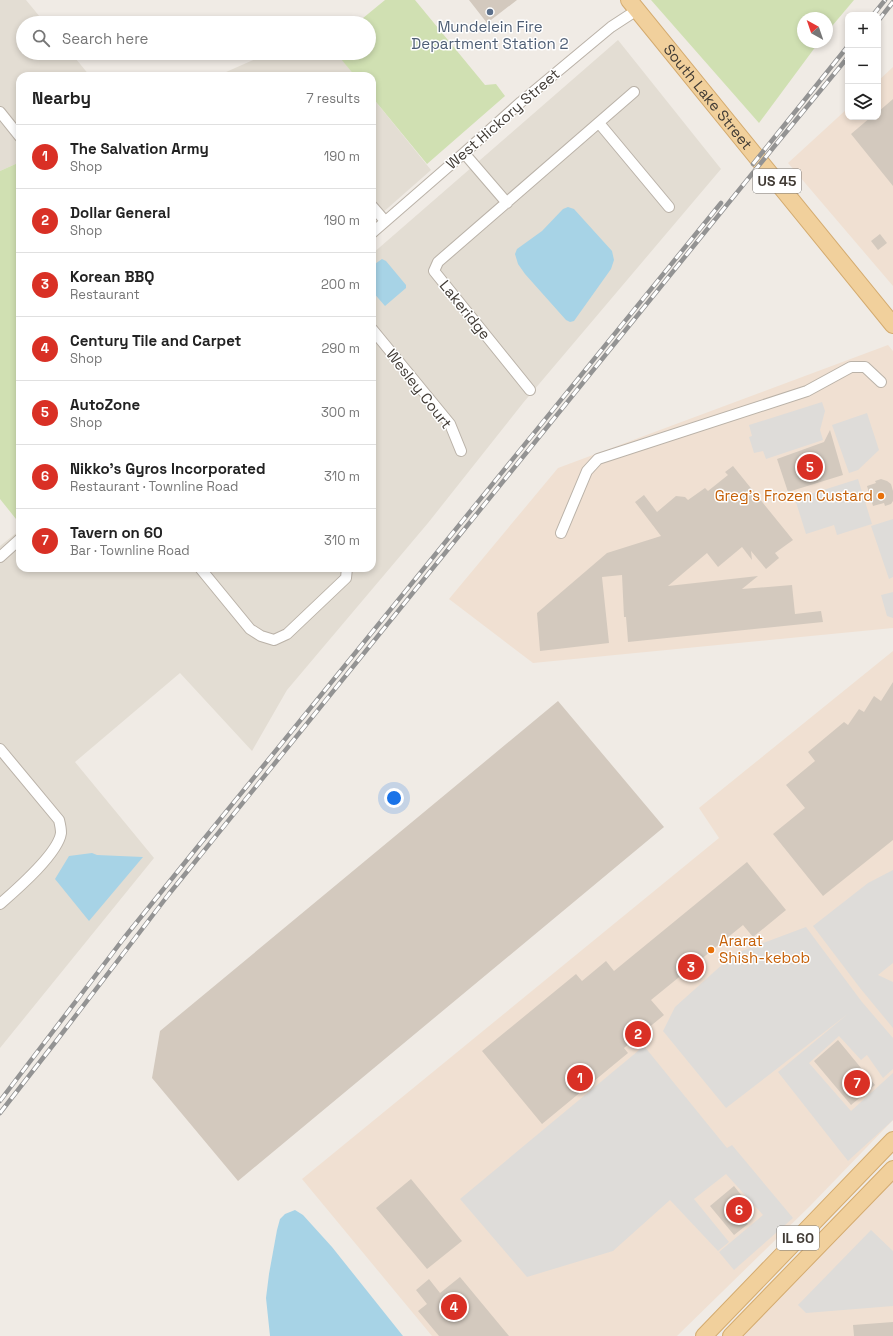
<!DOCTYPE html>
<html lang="en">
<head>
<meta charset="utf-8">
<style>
	:root { --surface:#fff; --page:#f6f6f6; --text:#222; --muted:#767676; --line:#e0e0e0; --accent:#d93025 }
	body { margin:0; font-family:"Space Grotesk",sans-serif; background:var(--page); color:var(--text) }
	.controls { position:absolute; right:12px; top:12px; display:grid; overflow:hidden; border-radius:8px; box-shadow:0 2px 6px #0003 }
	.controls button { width:36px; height:36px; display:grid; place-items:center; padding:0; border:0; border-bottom:1px solid var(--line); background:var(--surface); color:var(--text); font:20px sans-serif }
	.compass { position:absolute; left:797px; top:12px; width:36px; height:36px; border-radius:50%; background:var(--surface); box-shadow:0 2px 6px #0003; rotate:320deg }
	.you { position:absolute; left:394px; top:798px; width:14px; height:14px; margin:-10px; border:3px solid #fff; border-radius:50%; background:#1a73e8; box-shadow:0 0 0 6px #1a73e833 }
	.badge { display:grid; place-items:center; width:26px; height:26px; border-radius:50%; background:var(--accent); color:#fff; font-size:13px; font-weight:700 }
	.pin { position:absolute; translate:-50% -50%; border:2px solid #fff; box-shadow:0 1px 4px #0006 }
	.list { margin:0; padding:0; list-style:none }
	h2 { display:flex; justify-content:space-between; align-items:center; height:52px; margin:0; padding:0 16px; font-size:17px }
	h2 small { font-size:13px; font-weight:400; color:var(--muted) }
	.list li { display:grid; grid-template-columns:26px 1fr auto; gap:12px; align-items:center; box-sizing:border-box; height:64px; padding:0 16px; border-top:1px solid var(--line) }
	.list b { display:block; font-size:15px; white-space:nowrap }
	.list p { margin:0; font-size:13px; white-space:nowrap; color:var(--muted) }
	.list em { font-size:13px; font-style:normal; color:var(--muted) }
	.icon { flex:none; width:22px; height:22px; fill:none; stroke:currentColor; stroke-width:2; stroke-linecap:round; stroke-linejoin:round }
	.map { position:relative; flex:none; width:893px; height:1336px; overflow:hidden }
	.search { position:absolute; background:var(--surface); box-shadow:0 2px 6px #0003; left:16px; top:16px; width:360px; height:44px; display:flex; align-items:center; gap:10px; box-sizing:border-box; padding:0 14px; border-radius:22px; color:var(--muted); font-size:15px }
	.panel { position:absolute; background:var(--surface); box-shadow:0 2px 6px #0003; left:16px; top:72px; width:360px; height:500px; border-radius:12px }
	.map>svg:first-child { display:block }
	.residential { fill:#e3ddd3 }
	.commercial { fill:#f0e0d2 }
	.green { fill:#d0e0b2 }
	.parking { fill:#dedcd9 }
	.water { fill:#a7d3e6 }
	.building { fill:#d3c9be }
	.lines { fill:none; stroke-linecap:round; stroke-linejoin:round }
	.minor-casing { stroke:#bab2a8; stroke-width:12 }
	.primary-casing { stroke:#d4ab6f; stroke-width:18 }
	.minor { stroke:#fff; stroke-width:10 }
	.primary { stroke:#f1d09c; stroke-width:16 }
	.rail-casing { stroke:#939393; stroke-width:4.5 }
	.rail { stroke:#fff; stroke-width:3; stroke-dasharray:9; stroke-linecap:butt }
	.service-dot { fill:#5c6f8a; stroke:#fff; stroke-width:1.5 }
	.food-dot { fill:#e8710a; stroke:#fff; stroke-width:1.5 }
	.labels { text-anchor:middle; stroke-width:3; stroke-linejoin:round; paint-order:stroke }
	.shield { fill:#fff; stroke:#7a7672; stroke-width:1 }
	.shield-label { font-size:14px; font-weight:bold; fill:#413b35 }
	.service-label { font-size:15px; fill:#4e5e75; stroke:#fff }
	.street-label { font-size:15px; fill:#413b35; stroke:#fff }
	.food-label { font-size:15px; fill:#c56008; stroke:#fff; text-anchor:end }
</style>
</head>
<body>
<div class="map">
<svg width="893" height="1336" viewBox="0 0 893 1336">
	<rect width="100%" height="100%" fill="#f0ebe5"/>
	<path class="residential" d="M0 0H26L45 23H23V53H71L90 76H20V162L0 171Z
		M618 40 721 169 523 403 428 523 287 690 252 751 180 673 75 762 154 858 0 1048V546L20 530V568H372V254Z
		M269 53H337L355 76H217Z
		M372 97 431 170 372 222Z"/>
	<path class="commercial" d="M893 67V286L788 163 848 108V117H878V81Z
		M888 345 893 351V628L533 663 449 599 558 468Z
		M893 651V1120L810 1206 677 1336H432L302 1179 719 838 699 808Z
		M893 1179V1336H740Z"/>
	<path class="green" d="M385 0H415L485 85 496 84 505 96 427 164 372 97V76H355L336 53H369V23H357Z
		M651 0H854L827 32V18H803V42H819L759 123Z
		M20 162V524L0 499V171Z"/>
	<path class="parking" d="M822 402 825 411 820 430 823 440 766 459 763 451 754 453 749 437 752 436 749 425Z
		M867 413 879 450 858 470 849 473 832 425Z
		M858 479 872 524 837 535 834 525 806 534 795 499Z
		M893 519V577L889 579 871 526Z
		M893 592V618L887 616 881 595Z
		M893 870V963L878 975 893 982V1028L860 988 813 926 868 883Z
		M806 927 862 1002 893 1038V1069L883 1078 867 1055 861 1060 839 1036 809 1063 851 1111 893 1073V1120L848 1161 778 1072 849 1013 726 1108 663 1031 675 1007 734 954Z
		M644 1046 727 1148 732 1145 793 1218 734 1270 719 1252 763 1215 726 1174 694 1199 729 1242 718 1251 670 1200 613 1251 527 1277 460 1199Z
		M871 1230 893 1251V1306L806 1313 798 1305Z"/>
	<path class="water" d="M568 207 574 209 612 251 614 260 611 269 574 321 570 322 566 320 525 274 518 264 515 254 517 249 542 231 563 209Z
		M382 259 386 261 406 285V288L385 306 372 291V266Z
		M92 853 97 855 143 857 89 921 55 879 69 856Z
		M295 1210 303 1215 332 1247 403 1336H270L266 1298 269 1274 277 1230 280 1219 285 1214Z"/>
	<path class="building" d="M469 0H517L487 23Z
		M893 99V186L851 134 871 117H878V112Z
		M880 234 887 243 878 250 871 241Z
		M830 430 843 475 788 492 777 459 824 442Z
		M733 466 793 540 775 553 779 558 766 569 751 551 752 560 742 547 718 567 707 553 668 586 758 576 742 589 792 585 795 614 821 611 823 622 628 642 626 617H624L622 575 602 577 609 643 540 651 537 613 607 553 661 536 635 502 644 495 657 512 676 496 685 497 688 500 705 488 708 491 728 475 725 472Z
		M881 479 887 481 891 484 893 491V501L891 504 885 506 884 503 873 506 867 486 876 483 875 481Z
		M893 682V840L823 896 773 834 805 808 786 785 815 761 808 752 844 722 848 725 859 709 864 712 874 696 881 701Z
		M558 701 664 827 238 1181 152 1078 160 1031Z
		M747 862 786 910 753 937 743 925 651 1000 664 1015 624 1048 628 1053 542 1124 482 1051 576 974 582 981 606 961 614 971Z
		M838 1040 875 1085 851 1105 814 1061Z
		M411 1179 462 1241 427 1269 376 1208Z
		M734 1186 742 1196 732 1204 748 1224 734 1235 710 1206Z
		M460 1277 509 1336H439L418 1311 427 1304 416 1290 429 1279 440 1293Z
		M893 1322V1336H854L853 1325Z"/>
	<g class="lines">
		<g class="minor-casing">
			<path id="minor" d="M0 112 20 137
				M599 123 669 207
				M464 153 507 203
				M372 206 385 221
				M372 233 464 153 521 102 611 27 637 10
				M372 329 450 424 461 451
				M530 390 434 271 438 262 634 92
				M561 533 587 471 598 459 807 391 851 367H865L881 382
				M0 557 20 539
				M200 568 250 629 261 636 274 640 287 634 346 578 347 568
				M0 749 59 820C60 824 61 829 61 833 58 854 16 890 0 904"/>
		</g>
		<g class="primary-casing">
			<g id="primary">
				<path id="s1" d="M629 0 893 325"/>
				<path d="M704 1336 893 1140"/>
				<path d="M731 1336 893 1169"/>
			</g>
		</g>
		<use href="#minor" class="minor"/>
		<use href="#primary" class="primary"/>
		<g class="rail-casing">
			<path id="rail" d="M873 15 885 0
				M878 21 893 2
				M753 164 848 46
				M0 1101 124 938 195 850 721 203
				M0 1113 57 1040 169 894 773 148 848 57"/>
		</g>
		<use href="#rail" class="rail"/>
	</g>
	<circle class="service-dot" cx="490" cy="12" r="4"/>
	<g class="food-dot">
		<circle cx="881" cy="496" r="4"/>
		<circle cx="711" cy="950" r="4"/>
	</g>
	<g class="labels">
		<g class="shield">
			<rect x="753" y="169" width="48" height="24" rx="3"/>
			<rect x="777" y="1226" width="42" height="24" rx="3"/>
		</g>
		<g class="shield-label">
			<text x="777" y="186">US 45</text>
			<text x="798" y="1243">IL 60</text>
		</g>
		<g class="service-label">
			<text x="490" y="32">Mundelein Fire<tspan x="490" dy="17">Department Station 2</tspan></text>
		</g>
		<g class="street-label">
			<text dy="5" stroke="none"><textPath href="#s1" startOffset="125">South Lake Street</textPath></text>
			<text transform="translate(503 119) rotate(-41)" y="5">West Hickory Street</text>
			<text transform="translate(465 310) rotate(51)" y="5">Lakeridge</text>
			<text transform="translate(419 389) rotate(52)" y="5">Wesley Court</text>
		</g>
		<g class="food-label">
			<text x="873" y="501">Greg's Frozen Custard</text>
			<text x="719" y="946" text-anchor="start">Ararat<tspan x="719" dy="17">Shish-kebob</tspan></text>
		</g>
	</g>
</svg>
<div class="controls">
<button>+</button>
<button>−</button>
<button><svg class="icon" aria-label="layers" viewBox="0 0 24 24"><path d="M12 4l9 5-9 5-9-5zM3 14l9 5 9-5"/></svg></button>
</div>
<svg class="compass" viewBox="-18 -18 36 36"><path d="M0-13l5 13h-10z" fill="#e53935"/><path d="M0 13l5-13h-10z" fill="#767676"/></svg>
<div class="you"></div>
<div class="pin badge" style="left:580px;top:1078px">1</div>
<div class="pin badge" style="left:638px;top:1034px">2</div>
<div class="pin badge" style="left:691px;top:967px">3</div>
<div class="pin badge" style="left:454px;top:1307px">4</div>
<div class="pin badge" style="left:810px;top:467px">5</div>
<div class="pin badge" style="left:739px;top:1210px">6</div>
<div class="pin badge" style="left:857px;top:1083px">7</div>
<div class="search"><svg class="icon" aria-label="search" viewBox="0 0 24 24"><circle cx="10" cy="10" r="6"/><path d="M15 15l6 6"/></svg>Search here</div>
<section class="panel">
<h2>Nearby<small>7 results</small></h2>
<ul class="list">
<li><span class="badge">1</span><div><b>The Salvation Army</b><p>Shop</p></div><em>190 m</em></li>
<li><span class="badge">2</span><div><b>Dollar General</b><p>Shop</p></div><em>190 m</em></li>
<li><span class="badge">3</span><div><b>Korean BBQ</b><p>Restaurant</p></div><em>200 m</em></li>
<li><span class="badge">4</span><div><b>Century Tile and Carpet</b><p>Shop</p></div><em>290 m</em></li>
<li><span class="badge">5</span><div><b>AutoZone</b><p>Shop</p></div><em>300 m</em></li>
<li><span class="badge">6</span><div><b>Nikko's Gyros Incorporated</b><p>Restaurant · Townline Road</p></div><em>310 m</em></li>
<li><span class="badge">7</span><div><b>Tavern on 60</b><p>Bar · Townline Road</p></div><em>310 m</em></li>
</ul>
</section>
</div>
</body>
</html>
